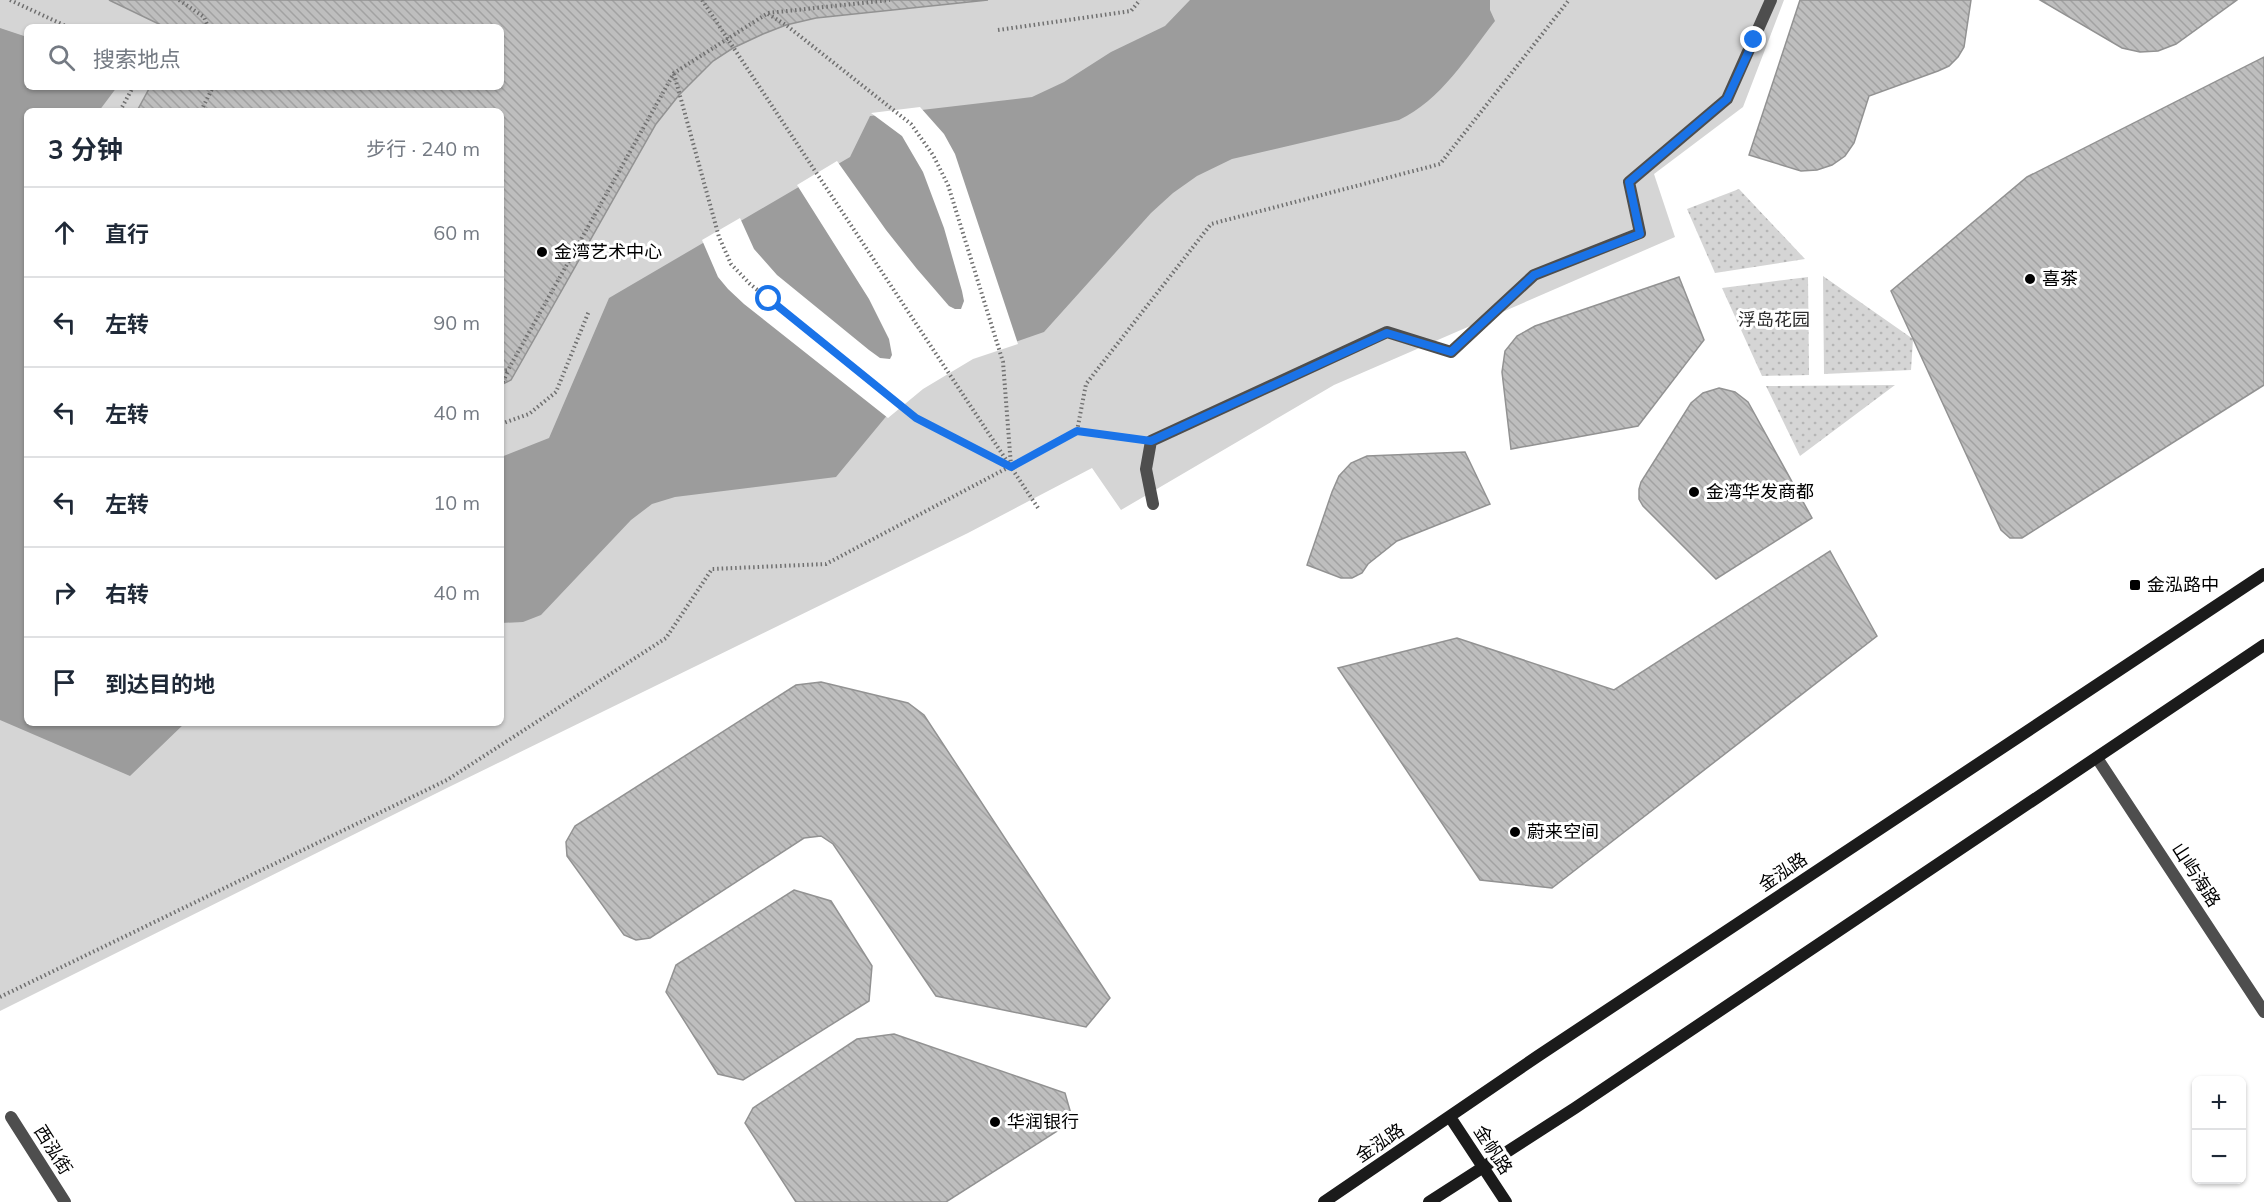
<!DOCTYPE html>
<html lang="zh">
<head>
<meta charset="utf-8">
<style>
	:root { --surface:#fff; --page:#f2f2f3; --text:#1f2937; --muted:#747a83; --line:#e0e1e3 }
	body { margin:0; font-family:Mulish,"Noto Sans SC",sans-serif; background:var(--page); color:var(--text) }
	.controls { position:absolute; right:18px; bottom:18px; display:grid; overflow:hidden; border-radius:9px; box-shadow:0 2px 4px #0004 }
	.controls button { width:54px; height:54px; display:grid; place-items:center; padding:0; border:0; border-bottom:2px solid var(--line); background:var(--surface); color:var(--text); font:30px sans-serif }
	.stop { position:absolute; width:18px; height:18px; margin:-14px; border:4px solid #1a73e8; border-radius:50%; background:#fff }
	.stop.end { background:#1a73e8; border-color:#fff; box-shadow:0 2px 6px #0008 }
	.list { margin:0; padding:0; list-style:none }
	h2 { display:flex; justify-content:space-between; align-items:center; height:78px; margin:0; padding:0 24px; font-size:26px }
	h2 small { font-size:20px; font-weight:400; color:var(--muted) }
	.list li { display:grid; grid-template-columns:39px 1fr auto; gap:18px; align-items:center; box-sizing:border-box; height:90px; padding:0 24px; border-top:2px solid var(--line) }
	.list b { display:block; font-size:22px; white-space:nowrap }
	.list em { font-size:20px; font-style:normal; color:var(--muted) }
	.icon { flex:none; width:33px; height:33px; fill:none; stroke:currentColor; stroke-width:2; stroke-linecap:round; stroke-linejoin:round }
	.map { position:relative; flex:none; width:2264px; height:1202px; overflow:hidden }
	.search { position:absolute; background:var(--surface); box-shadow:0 2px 4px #0004; left:24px; top:24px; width:480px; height:66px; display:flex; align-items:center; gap:15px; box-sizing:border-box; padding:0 21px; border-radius:9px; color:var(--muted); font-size:22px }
	.panel { position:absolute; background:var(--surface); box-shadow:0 2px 4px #0004; left:24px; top:108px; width:480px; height:618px; border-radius:9px }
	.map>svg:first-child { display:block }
	.park { fill:#d5d5d5; fill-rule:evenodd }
	.garden { fill:url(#garden-dots) }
	.water { fill:#9c9c9c }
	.pier { fill:#fff }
	.building { fill:url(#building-back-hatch); stroke:#929292; stroke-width:1.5 }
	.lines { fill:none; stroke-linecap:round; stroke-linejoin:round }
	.path { stroke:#707070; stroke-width:4; stroke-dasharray:1.5 3; stroke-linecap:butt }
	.lane { stroke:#4e4e4e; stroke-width:12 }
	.street { stroke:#4e4e4e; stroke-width:12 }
	.secondary { stroke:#1b1b1b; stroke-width:12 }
	.route { stroke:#1a73e8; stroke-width:8 }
	.poi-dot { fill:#000; stroke:#fff; stroke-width:2 }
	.labels { text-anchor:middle; stroke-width:6; stroke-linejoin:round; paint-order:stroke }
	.poi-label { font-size:18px; fill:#000; stroke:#fff; text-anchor:start }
	.park-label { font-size:18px; fill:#2c2c2c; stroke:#fff }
	.street-label { font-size:18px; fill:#000; stroke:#fff }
</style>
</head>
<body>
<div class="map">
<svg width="2264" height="1202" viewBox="0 0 2264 1202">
	<defs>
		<pattern id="garden-dots" width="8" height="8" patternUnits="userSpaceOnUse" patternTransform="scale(1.5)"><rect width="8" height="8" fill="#d5d5d5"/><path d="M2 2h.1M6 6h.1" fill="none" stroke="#b5b5b5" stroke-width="1.8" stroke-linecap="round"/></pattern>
		<pattern id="building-back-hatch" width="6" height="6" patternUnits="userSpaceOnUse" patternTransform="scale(1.5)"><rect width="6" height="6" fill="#bebebe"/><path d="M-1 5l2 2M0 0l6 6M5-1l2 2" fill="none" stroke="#a2a2a2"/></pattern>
	</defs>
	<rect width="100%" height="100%" fill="#fff"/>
	<path class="park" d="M0 0H1784L1743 107 1654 174 1675 237 1334 385 1121 510 1092 468 968 533 451 786 0 1011ZM27 27H501V87H27ZM27 111H501V723H27Z"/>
	<path class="garden" d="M1739 189 1805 259 1715 273 1687 209Z
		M1823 276 1913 339 1911 370 1824 374Z
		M1808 277 1809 375 1762 376 1722 288Z
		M1895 385 1800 456 1766 386Z"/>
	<path class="water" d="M1190 0H1490V10L1495 21C1467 57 1441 100 1399 120L1232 159 1197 176 1173 193 1151 213 1044 332 972 357 921 386 889 413 836 477 675 497 652 504 631 520 541 615 523 622 501 623V457L549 438 609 298 850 157 870 116 1032 97 1064 82 1111 52 1165 26Z
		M0 28 27 37V87H117L99 111H27V723H185L130 776 0 720Z"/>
	<path class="pier" d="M920 107 944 134 955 154 1018 344 973 359 923 389 888 418 744 304 728 289 718 277 702 240 740 218 754 249 777 275 869 350 880 358 890 359 892 355 889 339 869 299 797 185 837 161 886 230 917 269 949 306 955 309H961L964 301 962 291 944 228 923 172 902 136 871 113Z"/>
	<path class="building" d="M109 0H988L816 18 786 25 763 34 733 48 713 61 679 95 656 124 511 380 501 385V111H137L150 87H501V27H165Z
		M1800 0H1971L1964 47 1958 57 1949 66 1938 71 1869 96 1854 143 1845 156 1832 165 1817 170 1801 171 1749 155Z
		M2040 0H2237L2176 44 2158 51 2140 52 2122 48Z
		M2264 57V385L2022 538H2010L2001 530 1891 291 2027 177Z
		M1679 277 1704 340 1638 426 1511 449 1502 372 1505 351 1517 336 1535 326Z
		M1719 388 1735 392 1748 402 1812 518 1716 579 1643 506 1639 499V489L1641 482 1691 403 1703 393Z
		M1465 452 1490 504 1397 541 1368 564 1362 573 1352 578H1341L1307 565 1332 492 1339 476 1351 463 1367 456Z
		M1830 551 1877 636 1552 888 1480 880 1338 668 1457 638 1614 690Z
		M821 682 908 703 924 715 1110 998 1086 1027 936 996 833 844 821 836 804 838 650 938 636 940 624 935 567 856 566 842 575 826 796 685Z
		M794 890 831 901 872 966 869 1001 743 1080 718 1074 666 992 676 965Z
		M894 1034 1065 1093 1073 1121 946 1202H796L745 1123 753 1108 857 1039Z"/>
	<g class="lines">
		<path class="path" d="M10 0 68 27
			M179 0 204 17 208 27
			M702 0 1038 508
			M768 14 786 25 911 124 933 155 948 185 1003 362 1011 466
			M998 30 1131 11 1140 0
			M674 74 719 237 731 264 750 284 916 418 1009 466
			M120 111 133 87
			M201 111 213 87
			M501 371 508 370 674 73 768 13 890 0
			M501 386 508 371
			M501 424 529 414 556 392 589 311
			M1077 431 1086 384 1211 224 1440 164 1569 0
			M0 997 447 780 666 638 712 569 826 564 1077 431 1127 438"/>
		<path class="lane" d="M1153 504 1146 469 1151 441 1387 332 1451 352 1534 275 1640 233 1629 182 1727 99 1771 0"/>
		<path class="street" d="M2097 758 2264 1012
			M11 1117 65 1202"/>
		<path class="secondary" d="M1450 1117 1506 1202
			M1324 1202 1538 1056 2264 574
			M1429 1202 1575 1108 2264 645"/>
	</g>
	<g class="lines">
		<path class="route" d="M769 299 916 418 1011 467 1077 431 1151 441 1387 333 1451 352 1534 275 1640 234 1629 182 1727 99 1754 40"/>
	</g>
	<g class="poi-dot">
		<circle cx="542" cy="252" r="6"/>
		<circle cx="2030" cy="279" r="6"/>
		<circle cx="1694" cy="492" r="6"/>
		<rect x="2129" y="579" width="12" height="12" rx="3"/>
		<circle cx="1515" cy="832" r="6"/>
		<circle cx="995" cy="1122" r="6"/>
	</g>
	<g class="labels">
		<g class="poi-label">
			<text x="554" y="258">金湾艺术中心</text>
			<text x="2042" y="285">喜茶</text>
			<text x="1706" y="498">金湾华发商都</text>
			<text x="2147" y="591">金泓路中</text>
			<text x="1527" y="838">蔚来空间</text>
			<text x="1007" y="1128">华润银行</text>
		</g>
		<g class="park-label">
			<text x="1774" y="326">浮岛花园</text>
		</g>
		<g class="street-label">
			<text transform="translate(1783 872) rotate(-34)" y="6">金泓路</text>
			<text transform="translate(2196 875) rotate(57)" y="6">山屿海路</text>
			<text transform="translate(1380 1143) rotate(-34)" y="6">金泓路</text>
			<text transform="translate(53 1150) rotate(58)" y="6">西泓街</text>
			<text transform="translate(1493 1150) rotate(57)" y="6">金帆路</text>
		</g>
	</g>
</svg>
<div class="controls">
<button>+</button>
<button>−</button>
</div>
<div class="stop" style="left:769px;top:299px"></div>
<div class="stop end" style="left:1754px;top:40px"></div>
<div class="search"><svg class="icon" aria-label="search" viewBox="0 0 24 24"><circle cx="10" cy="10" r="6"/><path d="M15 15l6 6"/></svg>搜索地点</div>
<section class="panel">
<h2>3 分钟<small>步行 · 240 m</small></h2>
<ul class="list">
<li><svg class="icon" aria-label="ahead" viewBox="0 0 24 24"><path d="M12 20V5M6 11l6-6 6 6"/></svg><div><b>直行</b></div><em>60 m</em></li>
<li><svg class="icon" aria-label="left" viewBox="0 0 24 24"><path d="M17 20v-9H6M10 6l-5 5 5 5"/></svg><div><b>左转</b></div><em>90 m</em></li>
<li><svg class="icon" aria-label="left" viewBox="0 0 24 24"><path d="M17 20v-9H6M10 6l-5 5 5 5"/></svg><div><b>左转</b></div><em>40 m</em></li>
<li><svg class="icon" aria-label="left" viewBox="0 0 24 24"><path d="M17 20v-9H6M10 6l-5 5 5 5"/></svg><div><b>左转</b></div><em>10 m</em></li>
<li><svg class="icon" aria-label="right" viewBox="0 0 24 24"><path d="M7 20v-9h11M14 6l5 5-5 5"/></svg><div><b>右转</b></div><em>40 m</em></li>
<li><svg class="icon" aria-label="arrive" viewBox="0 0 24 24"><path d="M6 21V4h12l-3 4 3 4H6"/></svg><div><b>到达目的地</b></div></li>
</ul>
</section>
</div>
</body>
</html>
